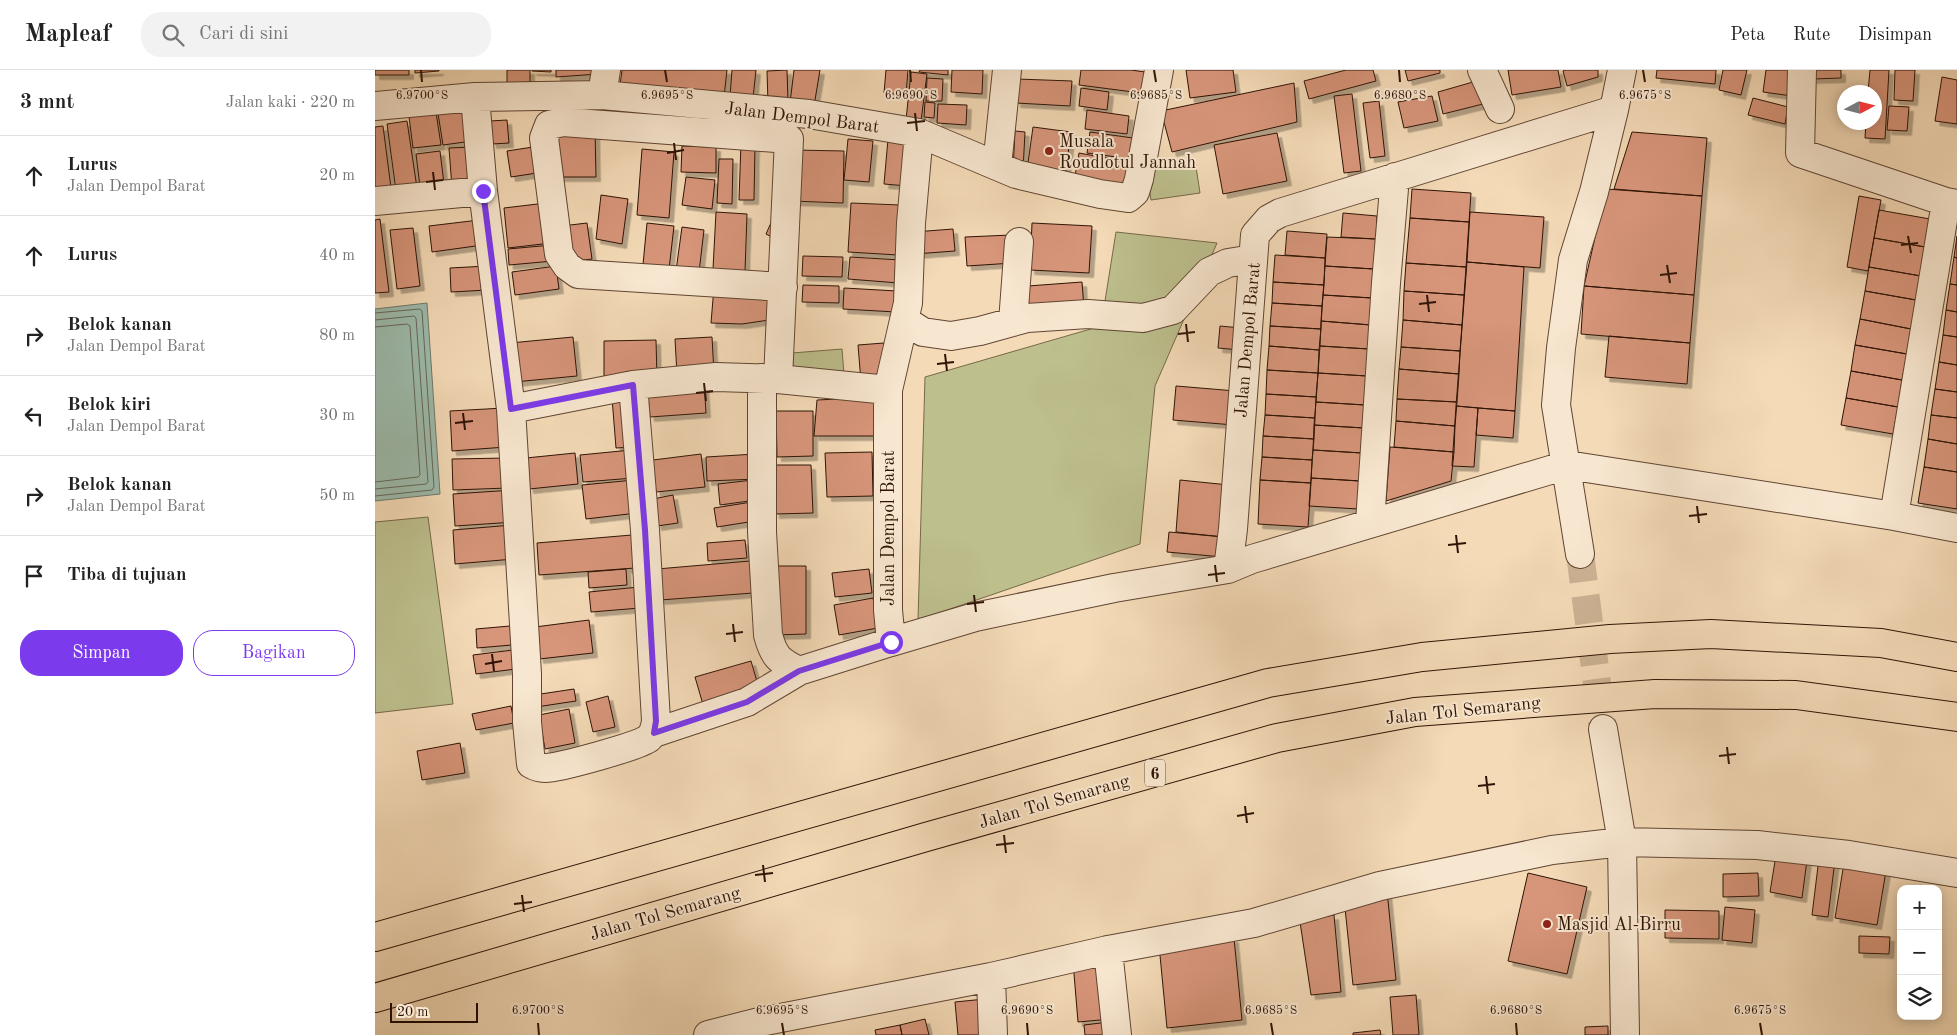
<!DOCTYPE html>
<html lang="id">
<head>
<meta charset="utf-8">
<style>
	:root { --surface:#fff; --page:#f2f2f2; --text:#222; --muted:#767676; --line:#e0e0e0; --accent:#7c3aed }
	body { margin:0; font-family:"Old Standard TT",serif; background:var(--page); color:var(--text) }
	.controls { position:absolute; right:15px; bottom:15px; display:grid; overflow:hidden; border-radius:10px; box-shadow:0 2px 12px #0003 }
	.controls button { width:45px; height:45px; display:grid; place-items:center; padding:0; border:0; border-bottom:1px solid var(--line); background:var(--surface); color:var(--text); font:25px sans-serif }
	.compass { position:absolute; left:1462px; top:15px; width:45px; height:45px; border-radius:50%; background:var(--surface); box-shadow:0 2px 12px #0003; rotate:83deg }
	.scale { position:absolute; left:15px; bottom:12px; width:88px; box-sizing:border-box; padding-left:5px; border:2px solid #2e1305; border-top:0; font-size:14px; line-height:18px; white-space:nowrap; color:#2e1305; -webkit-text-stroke:4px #f8e7d0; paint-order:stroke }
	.stop { position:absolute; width:15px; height:15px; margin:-11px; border:4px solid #7c3aed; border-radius:50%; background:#fff }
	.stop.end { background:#7c3aed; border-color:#fff; box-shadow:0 1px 5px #0008 }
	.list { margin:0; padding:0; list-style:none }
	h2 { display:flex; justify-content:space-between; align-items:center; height:65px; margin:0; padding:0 20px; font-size:21px }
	h2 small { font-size:16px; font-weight:400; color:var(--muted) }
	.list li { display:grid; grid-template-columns:32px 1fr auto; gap:15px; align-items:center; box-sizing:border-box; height:80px; padding:0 20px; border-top:1px solid var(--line) }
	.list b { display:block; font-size:19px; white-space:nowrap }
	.list p { margin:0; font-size:16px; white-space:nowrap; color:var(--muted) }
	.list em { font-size:16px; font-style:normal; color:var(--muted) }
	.actions { display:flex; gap:10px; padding:15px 20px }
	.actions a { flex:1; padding:11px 0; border:1px solid var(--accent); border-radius:20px; text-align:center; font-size:18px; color:var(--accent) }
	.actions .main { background:var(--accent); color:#fff }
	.icon { flex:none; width:28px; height:28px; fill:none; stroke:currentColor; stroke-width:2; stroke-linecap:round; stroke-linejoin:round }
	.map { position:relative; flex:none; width:1582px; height:965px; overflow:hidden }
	header { display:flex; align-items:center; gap:30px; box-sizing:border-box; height:70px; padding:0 25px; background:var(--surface); border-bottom:1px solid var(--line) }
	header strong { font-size:24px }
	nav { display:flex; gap:28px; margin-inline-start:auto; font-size:18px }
	.search { width:350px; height:45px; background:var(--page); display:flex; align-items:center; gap:12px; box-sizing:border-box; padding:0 18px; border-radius:20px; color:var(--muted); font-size:19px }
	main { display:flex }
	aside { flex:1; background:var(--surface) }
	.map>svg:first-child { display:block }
	.green { fill:#bdbf8d; stroke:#766949 }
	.water { fill:#9cbbac; stroke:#707869 }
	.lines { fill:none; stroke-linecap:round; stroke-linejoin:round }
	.shore { stroke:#656758; stroke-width:1 }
	.building { fill:#d7957a; stroke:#2e1305; filter:url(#shadow) }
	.minor-tunnel { stroke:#ccb293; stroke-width:28; stroke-dasharray:28 14; stroke-linecap:butt }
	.minor-casing { stroke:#604532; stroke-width:30 }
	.highway-casing { stroke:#2e1305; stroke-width:30 }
	.minor { stroke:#f8e7d0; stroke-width:28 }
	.highway { stroke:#f4dab7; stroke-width:28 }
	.route { stroke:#7c3aed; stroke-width:6 }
	.ticks { fill:none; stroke:#2e1305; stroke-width:2 }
	.poi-dot { fill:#8f2418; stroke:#f8e7d0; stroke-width:2 }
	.labels { text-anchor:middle; stroke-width:4; stroke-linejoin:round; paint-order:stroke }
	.shield { fill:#f8e7d0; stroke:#6b5342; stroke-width:1 }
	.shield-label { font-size:16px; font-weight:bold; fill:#2e1305 }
	.street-label { font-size:18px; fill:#2e1305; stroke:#f8e7d0 }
	.poi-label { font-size:18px; fill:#2e1305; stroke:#f8e7d0; text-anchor:start }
	.ticks-label { font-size:12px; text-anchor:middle; fill:#2e1305; stroke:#f8e7d0; stroke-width:4; stroke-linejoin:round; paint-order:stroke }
</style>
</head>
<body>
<header>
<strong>Mapleaf</strong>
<div class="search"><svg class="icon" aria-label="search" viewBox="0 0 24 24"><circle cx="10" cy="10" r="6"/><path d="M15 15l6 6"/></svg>Cari di sini</div>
<nav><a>Peta</a><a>Rute</a><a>Disimpan</a></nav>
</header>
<main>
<aside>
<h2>3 mnt<small>Jalan kaki · 220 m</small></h2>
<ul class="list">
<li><svg class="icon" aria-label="ahead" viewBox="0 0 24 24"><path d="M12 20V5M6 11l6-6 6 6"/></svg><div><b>Lurus</b><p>Jalan Dempol Barat</p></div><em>20 m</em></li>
<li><svg class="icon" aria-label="ahead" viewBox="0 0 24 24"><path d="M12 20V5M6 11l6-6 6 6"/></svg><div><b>Lurus</b></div><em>40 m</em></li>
<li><svg class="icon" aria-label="right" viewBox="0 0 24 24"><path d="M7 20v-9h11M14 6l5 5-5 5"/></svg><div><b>Belok kanan</b><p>Jalan Dempol Barat</p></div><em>80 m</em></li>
<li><svg class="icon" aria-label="left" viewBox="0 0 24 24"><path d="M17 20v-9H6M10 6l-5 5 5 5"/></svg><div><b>Belok kiri</b><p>Jalan Dempol Barat</p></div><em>30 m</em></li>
<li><svg class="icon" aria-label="right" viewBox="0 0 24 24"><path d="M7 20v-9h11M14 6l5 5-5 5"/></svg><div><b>Belok kanan</b><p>Jalan Dempol Barat</p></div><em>50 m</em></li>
<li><svg class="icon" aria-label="arrive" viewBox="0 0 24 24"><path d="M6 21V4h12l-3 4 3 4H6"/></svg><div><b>Tiba di tujuan</b></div></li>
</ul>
<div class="actions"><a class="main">Simpan</a><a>Bagikan</a></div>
</aside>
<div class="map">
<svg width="1582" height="965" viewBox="0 0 1582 965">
	<defs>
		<filter id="shadow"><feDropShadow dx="4.5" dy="4.5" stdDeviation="0" flood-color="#0004"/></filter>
	</defs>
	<rect width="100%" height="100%" fill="#f4dab7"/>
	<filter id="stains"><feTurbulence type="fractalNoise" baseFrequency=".004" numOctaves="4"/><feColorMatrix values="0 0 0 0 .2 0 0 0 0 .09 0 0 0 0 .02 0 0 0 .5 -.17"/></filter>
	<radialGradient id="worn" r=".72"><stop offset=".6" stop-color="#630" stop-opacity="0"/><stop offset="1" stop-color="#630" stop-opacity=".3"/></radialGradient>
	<path class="green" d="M820 90 825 123 776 130 771 97Z
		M741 162 842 173 780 316 765 474 543 550 550 307 726 256Z
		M467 279 469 305 419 308 417 283Z
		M53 447 78 634 0 643V452Z"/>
	<path class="water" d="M52 233 65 424 0 431V239Z"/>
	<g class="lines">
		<path class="shore" d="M0 243 45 239 47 241 59 417 57 420 0 426
			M0 250 39 246 41 248 53 412 51 414 0 419
			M0 257 32 254 35 256 45 405 43 407 0 412"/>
	</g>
	<path class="building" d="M0 0H34V5H0Z
		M40 0H64V1L40 3Z
		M132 0H155V16L132 17Z
		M157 0H176V2L157 1Z
		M181 0H223V4L181 7Z
		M247 0H352L349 27 245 15Z
		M357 0H381L378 28 355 26Z
		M412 0 413 32 393 33 392 1Z
		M419 0H445L439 36 415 33Z
		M511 0H533L531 25 509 23Z
		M545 0H573V5L544 2Z
		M577 0H608L607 24 576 22Z
		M706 0H756L777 3 774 24 704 15Z
		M811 0H858L861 22 815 28Z
		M971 0H998L1001 11 934 29 929 11Z
		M1030 0H1065V3L1033 11Z
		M1133 0H1183L1186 17 1137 25Z
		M1190 0H1223V7L1192 16 1188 1Z
		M1282 0H1341L1340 14 1281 8Z
		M1348 0H1372L1366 25 1344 20Z
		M1391 0H1421L1417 26 1388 22Z
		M1437 0H1466V8L1437 9Z
		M1495 0H1514L1510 69 1490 68 1491 52H1500V22H1493Z
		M1520 0H1540L1538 31 1519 30Z
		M536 2 552 4 546 51 531 50Z
		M1567 7 1582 10V54L1560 51Z
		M552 8 568 9 567 31H551Z
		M642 9 697 11 695 36 641 33Z
		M1105 10 1112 33 1068 44 1063 22Z
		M919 13 922 52 797 82 786 41Z
		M706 18 734 22 732 40 704 36Z
		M977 24 986 101 969 103 959 26Z
		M1057 26 1063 51 1029 58 1023 32Z
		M1378 28 1413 37 1410 54 1373 45Z
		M1004 31 1010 86 995 88 988 33Z
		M550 32 560 33 559 48 549 47Z
		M92 33 97 71 68 75 62 37Z
		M563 34 592 35 591 55 562 53Z
		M60 36 66 75 38 78 33 39Z
		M1514 36 1534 37 1532 61 1512 60Z
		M712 40 754 46 752 64 710 59Z
		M132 50 134 73 117 74 115 51Z
		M32 51 42 118 21 121 12 54Z
		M8 56 16 118 0 120V57Z
		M658 57 696 62 690 106 652 100Z
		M179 59H220L221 107H180Z
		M640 61 650 62 648 100H638Z
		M715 62 758 68 756 89 712 83Z
		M1257 62 1332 68 1327 126 1239 119Z
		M902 63 912 111 848 124 839 75Z
		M473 69 498 71 494 112 469 110Z
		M513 69 537 71 532 116 509 114Z
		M366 73 380 74 379 130H364Z
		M307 76 341 77V103L306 102Z
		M98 77 100 117 77 118 74 78Z
		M158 77 162 103 136 107 132 81Z
		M267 79 299 82 294 148 262 145Z
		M419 80 469 81 468 133 417 131Z
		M65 81 69 114 45 117 41 84Z
		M704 83 754 92 750 115 700 106Z
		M344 89H358L357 134 342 133Z
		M311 107 340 110 337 139 307 135Z
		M1037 119 1096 123 1094 152 1035 148Z
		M1231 119 1327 126 1319 225 1209 216Z
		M226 125 253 129 247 174 221 169Z
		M1484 126 1506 130 1493 201 1472 197Z
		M171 133 176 173 133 178 129 138Z
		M476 133 525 135 523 185 473 182Z
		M1504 140 1555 149 1550 177 1499 168Z
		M341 142 372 144 370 201 338 199Z
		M1095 142 1169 147 1165 198 1092 192Z
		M968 143 1002 146 1001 169 966 167Z
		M399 146 402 170 391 164Z
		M1035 148 1094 152 1091 197 1031 193Z
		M5 149 14 222 0 223V150Z
		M104 150 108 175 57 182 54 156Z
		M212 153 217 189 192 192 187 156Z
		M272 153 299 156 293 208 267 205Z
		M657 153 717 156 714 203 655 200Z
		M307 157 329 160 323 211 300 208Z
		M38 158 45 216 22 219 15 160Z
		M578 159 580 181 540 184 539 162Z
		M912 161 952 164 950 188 910 185Z
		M636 165 638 193 592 196 590 167Z
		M1582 166V188L1579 187Z
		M952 167 1001 169 999 199 950 196Z
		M1499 168 1550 177 1546 206 1494 197Z
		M177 175 178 191 134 195 133 179Z
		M900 185 950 188 949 215 898 212Z
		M428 186 468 187 467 207 427 206Z
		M475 187 526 190 524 213 473 209Z
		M1579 187 1582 188V215L1575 214Z
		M1092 192 1149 197 1140 341 1081 336Z
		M1031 193 1091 197 1089 225 1029 221Z
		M112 196 113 220 76 222 75 198Z
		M181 196 184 219 140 225 137 202Z
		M950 196 999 199 997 228 948 225Z
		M1494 197 1546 206 1541 230 1490 221Z
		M707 212 709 238 654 242 653 216Z
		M898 212 949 215 947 236 897 233Z
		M1575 214 1582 215V242L1571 240Z
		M428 215 464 216V233L427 232Z
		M1209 216 1319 225 1315 273 1206 264Z
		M339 217 401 221V249L367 254 336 253Z
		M469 218 522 221 521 242 468 239Z
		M1029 221 1089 225 1087 255 1028 250Z
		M1490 221 1541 230 1536 259 1485 249Z
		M948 225 997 228 996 255 946 251Z
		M897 233 947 236 946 259 895 256Z
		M1571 240 1582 242V267L1568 265Z
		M1485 249 1536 259 1532 284 1480 275Z
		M1028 250 1087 255 1085 281 1026 277Z
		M946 251 996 255 994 279 945 276Z
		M845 256 866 258 865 280 843 278Z
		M895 256 946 259 944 280 894 276Z
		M1568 265 1582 267V295L1564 292Z
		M1234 266 1315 273 1312 314 1230 307Z
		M198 267 202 306 139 312 135 273Z
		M337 267 339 303 302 305 300 269Z
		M281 270 282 308 229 309V271Z
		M509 273 511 310 486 312 483 275Z
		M1480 275 1532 284 1527 310 1476 301Z
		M894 276 944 280 943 303 892 300Z
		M945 276 994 279 992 306 943 303Z
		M1026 277 1085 281 1084 304 1024 299Z
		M1564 292 1582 295V322L1560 319Z
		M1024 299 1084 304 1082 332 1022 329Z
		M892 300 943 303 941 327 891 324Z
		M1476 301 1527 310 1523 337 1471 328Z
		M943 303 992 306 990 335 941 332Z
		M329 311 331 343 275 347 272 315Z
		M801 316 861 321 859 355 798 350Z
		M1560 319 1582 322V348L1556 345Z
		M891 324 941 327 940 348 890 345Z
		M253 326 258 377 241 378 237 328Z
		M503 327 507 366H439L442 330Z
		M1471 328 1523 337 1518 364 1466 355Z
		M1022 329 1082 332 1080 356 1021 351Z
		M941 332 990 335 989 358 939 355Z
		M1081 336 1103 338 1099 397 1077 396Z
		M129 338 131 377 77 381 75 341Z
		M1103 338 1140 341 1138 368 1101 365Z
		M401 341H438V386L402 387Z
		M890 345 940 348 939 369 888 366Z
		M1556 345 1582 348V374L1553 369Z
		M1021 351 1080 356 1079 382 1019 377Z
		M939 355 989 358 987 383 938 380Z
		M888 366 939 369 937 390 887 387Z
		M1553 369 1582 374V402L1549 397Z
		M1015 377 1079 382 1076 411 1011 431Z
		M256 380 259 408 208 412 205 385Z
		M938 380 987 383 985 411 936 408Z
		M497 382 498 426 452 427 450 383Z
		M200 383 203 414 154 419 151 388Z
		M326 384 330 417 281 422 278 390Z
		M381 384 383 409 332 411 331 387Z
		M887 387 937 390 936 413 885 410Z
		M132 388 133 418 78 420 77 389Z
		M399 395H436L438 443 400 444Z
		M1549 397 1582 402V439L1543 433Z
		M936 408 985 411 983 439 934 436Z
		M259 410 262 443 211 449 207 415Z
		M378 410 381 430 345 435 343 414Z
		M805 410 854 415 849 467 801 462Z
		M885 410 936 413 933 457 883 454Z
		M138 420 140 452 80 456 78 424Z
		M298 425 303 453 282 456 278 429Z
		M377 432 380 451 342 457 339 438Z
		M137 455 139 489 80 494 78 460Z
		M794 462 849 467 848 487 792 482Z
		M257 465 260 498 164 505 162 473Z
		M370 470 372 488 333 491 332 473Z
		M375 491 378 523 285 530 282 499Z
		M400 496H431V564L400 565Z
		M251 499 252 515 214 518 213 502Z
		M494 499 497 523 460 527 457 503Z
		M264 517 265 538 216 542 214 522Z
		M498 528 503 558 464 565 459 535Z
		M214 550 218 583 164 589 160 557Z
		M135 556 137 575 102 578 101 559Z
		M138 580 141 599 101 604 98 585Z
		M376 591 385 622 329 638 320 607Z
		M199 619 201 631 161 637 159 625Z
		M233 626 240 657 218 662 211 632Z
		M136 636 139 653 101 660 97 644Z
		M194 639 200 673 170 679 164 645Z
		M85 673 90 703 47 710 42 681Z
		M1401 785 1432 790 1427 828 1395 822Z
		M1444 788 1460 790 1453 847 1437 845Z
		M1469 793 1511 801 1502 855 1460 848Z
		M1153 803 1212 817 1192 904 1133 891Z
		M1383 803 1384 826 1348 827V804Z
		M1012 821 1021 910 978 915 970 838Z
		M1350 837 1380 840 1377 873 1347 870Z
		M1290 840 1344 841V869L1290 868Z
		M959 845 966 922 936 925 925 852Z
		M1484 866 1515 867 1514 884 1484 883Z
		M859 868 867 950 792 958 784 875Z
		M731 889 736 949 703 952 698 892Z
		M1041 925 1044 965H1018L1015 927Z
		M610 929 613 965H583L580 932Z
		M550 949 554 965H527L525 955Z
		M734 952 736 965H710L709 955Z
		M525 955 527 965H501L500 960Z
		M1233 956V965H1210V957Z
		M1005 960 1006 965H978V963Z"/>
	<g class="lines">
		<path class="minor-tunnel" d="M1205 484 1228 659"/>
		<g class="minor-casing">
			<path id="minor" d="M1107 0 1125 39
				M1427 0 1425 83 1571 132
				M227 25 231 0
				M100 27 108 121 136 339 152 604V652L156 694C161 697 165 698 170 698 184 698 264 676 274 668 279 663 280 658 281 651L270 460 258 315 341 307 403 309 513 320
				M0 36 100 27 227 25 434 44 544 63 622 96 632 0
				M1239 40 905 143 894 149 880 165 858 459 853 499 877 489 1192 395 1519 446 1582 458
				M622 96 641 104 725 124 753 128 760 122 764 109 784 0
				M0 131 108 121
				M529 250 548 262 576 266 605 261 652 248 713 244 768 248 798 240 834 202 853 193 878 189
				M638 252 644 172
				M387 308V462L393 565C399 587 404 591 424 601L516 572 513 540V320L533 233 536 153 544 63
				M403 309 414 69 188 52 174 55 169 68 184 184 192 196 203 204 408 217
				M136 339 258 315
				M1519 446 1571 132 1582 134
				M995 453 1011 213 1020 107
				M1205 484 1181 335 1186 278 1198 190 1219 122 1239 40 1247 0
				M516 572 600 547 739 518 853 499
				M1228 659 1247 772 1250 965
				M279 663 372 632 424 601
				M733 880 742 965
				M616 907 618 965
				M333 965 380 953 616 907 733 880 879 853 1005 816 1177 780 1247 772 1382 775 1474 785 1582 803"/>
		</g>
		<g class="highway-casing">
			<path id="highway" d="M0 867 893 613 1047 587 1235 569 1336 564 1506 573 1582 587
				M0 928 551 767 902 668 1040 642 1280 624 1421 625 1582 647"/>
		</g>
		<use href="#minor" class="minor"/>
		<use href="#highway" class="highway"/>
	</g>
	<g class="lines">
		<path class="route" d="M108 121 136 339 258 315 270 460 281 651 279 663 372 632 424 601 516 572"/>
	</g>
	<path class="ticks" d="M46 0 47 12M290 0 292 12M535 0 536 12M779 0 781 12M1024 0 1025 12M1268 0 1270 12M540 43 542 61M532 53 550 51M299 73 301 90M292 83 309 80M58 102 60 120M51 112 68 110M1533 166 1536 183M1526 175 1543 173M1292 195 1295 213M1285 205 1302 203M1052 225 1054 242M1044 234 1061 232M811 254 813 272M803 264 820 262M570 284 572 301M562 294 579 292M329 313 331 331M321 323 338 321M88 343 90 360M80 353 98 351M1322 436 1324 453M1314 446 1332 444M1081 465 1083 483M1073 475 1091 473M840 495 842 512M833 505 850 503M599 525 601 542M592 534 609 532M358 554 360 572M351 564 368 562M117 584 119 601M110 594 127 591M1352 677 1354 694M1344 686 1361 684M1111 706 1113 724M1103 716 1120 714M870 736 872 753M862 746 879 743M629 765 631 783M621 775 639 773M388 795 390 812M380 805 398 803M147 825 149 842M139 834 157 832M163 953 164 965M407 953 409 965M652 953 653 965M896 953 898 965M1141 953 1142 965M1385 953 1387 965"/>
	<g class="poi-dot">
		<circle cx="674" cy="81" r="5"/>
		<circle cx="1172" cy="854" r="5"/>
	</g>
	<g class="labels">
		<rect class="shield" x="770" y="689.5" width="20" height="27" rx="4"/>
		<g class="shield-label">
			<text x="780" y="709">6</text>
		</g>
		<g class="street-label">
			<text transform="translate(427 47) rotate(7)" y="6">Jalan Dempol Barat</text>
			<text transform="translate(872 270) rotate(-85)" y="6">Jalan Dempol Barat</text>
			<text transform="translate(513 458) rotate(-90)" y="6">Jalan Dempol Barat</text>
			<text transform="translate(1088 640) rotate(-6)" y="6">Jalan Tol Semarang</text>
			<text transform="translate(679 731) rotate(-16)" y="6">Jalan Tol Semarang</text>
			<text transform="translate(290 843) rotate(-16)" y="6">Jalan Tol Semarang</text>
		</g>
		<g class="poi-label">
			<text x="684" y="77">Musala<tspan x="684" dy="21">Roudlotul Jannah</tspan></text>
			<text x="1182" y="860">Masjid Al-Birru</text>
		</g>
	</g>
	<g class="ticks-label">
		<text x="47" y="29">6.9700°S</text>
		<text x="292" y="29">6.9695°S</text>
		<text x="536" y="29">6.9690°S</text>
		<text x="781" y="29">6.9685°S</text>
		<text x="1025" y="29">6.9680°S</text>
		<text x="1270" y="29">6.9675°S</text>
		<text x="163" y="944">6.9700°S</text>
		<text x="407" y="944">6.9695°S</text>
		<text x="652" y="944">6.9690°S</text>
		<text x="896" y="944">6.9685°S</text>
		<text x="1141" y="944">6.9680°S</text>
		<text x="1385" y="944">6.9675°S</text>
	</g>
	<rect width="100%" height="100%" filter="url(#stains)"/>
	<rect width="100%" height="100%" fill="url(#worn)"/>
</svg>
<div class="controls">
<button>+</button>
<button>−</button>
<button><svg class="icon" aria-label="layers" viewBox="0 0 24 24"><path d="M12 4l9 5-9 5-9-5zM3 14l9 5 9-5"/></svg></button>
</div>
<svg class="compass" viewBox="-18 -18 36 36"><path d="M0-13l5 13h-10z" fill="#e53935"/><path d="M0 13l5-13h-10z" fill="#767676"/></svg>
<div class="scale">20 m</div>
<div class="stop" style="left:516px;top:572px"></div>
<div class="stop end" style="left:108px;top:121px"></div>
</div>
</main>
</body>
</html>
